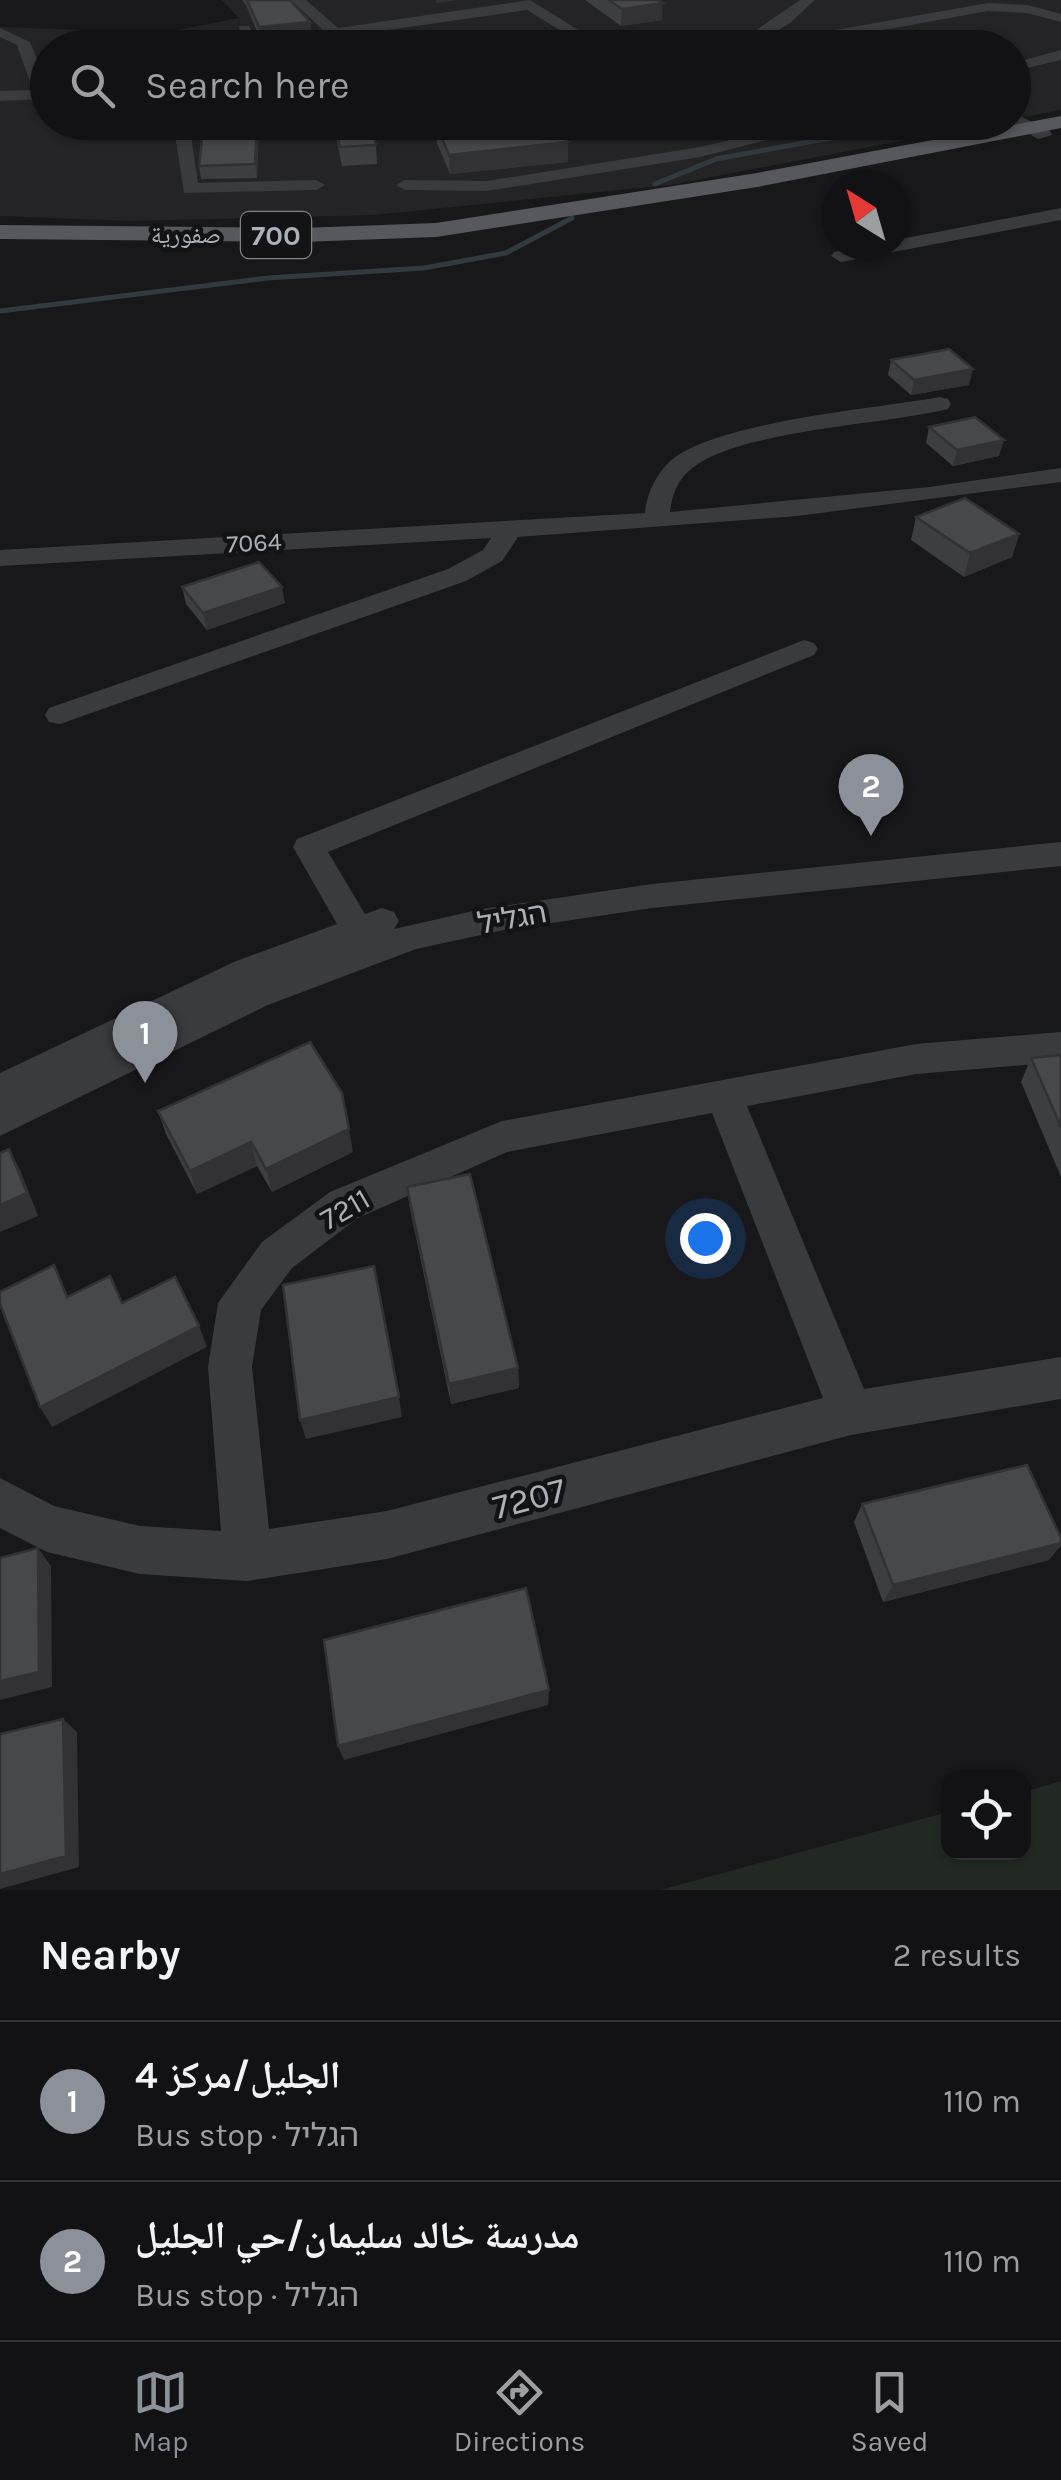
<!DOCTYPE html>
<html lang="en">
<head>
<meta charset="utf-8">
<style>
	:root { --surface:#121214; --page:#1b1b1d; --text:#f1f3f6; --muted:#9c9ea0; --line:#313234; --accent:#8c9099 }
	body { margin:0; font-family:Karla,"Noto Naskh Arabic","Noto Sans Hebrew",sans-serif; background:var(--page); color:var(--text) }
	.controls { position:absolute; right:30px; bottom:30px; display:grid; overflow:hidden; border-radius:20px; box-shadow:0 2px 8px #0004 }
	.controls button { width:90px; height:90px; display:grid; place-items:center; padding:0; border:0; border-bottom:2px solid var(--line); background:var(--surface); color:var(--text); font:50px sans-serif }
	.compass { position:absolute; left:821px; top:170px; width:90px; height:90px; border-radius:50%; background:var(--surface); box-shadow:0 2px 8px #0004; rotate:323deg }
	.you { position:absolute; left:705px; top:1238px; width:35px; height:35px; margin:-25px; border:8px solid #fff; border-radius:50%; background:#1a73e8; box-shadow:0 0 0 15px #1a73e833 }
	.badge { display:grid; place-items:center; width:65px; height:65px; border-radius:50%; background:var(--accent); color:#fff; font-size:32px; font-weight:700 }
	.pin { position:absolute; translate:-50% -82px; filter:drop-shadow(0 2px 5px #0008) }
	.pin::after { content:''; position:absolute; top:52px; width:35px; height:30px; background:inherit; clip-path:polygon(0 0,100% 0,50% 100%) }
	.list { margin:0; padding:0; list-style:none }
	h2 { display:flex; justify-content:space-between; align-items:center; height:130px; margin:0; padding:0 40px; font-size:42px }
	h2 small { font-size:32px; font-weight:400; color:var(--muted) }
	.list li { display:grid; grid-template-columns:65px 1fr auto; gap:30px; align-items:center; box-sizing:border-box; height:160px; padding:0 40px; border-top:2px solid var(--line) }
	.list b { display:block; font-size:38px; white-space:nowrap }
	.list p { margin:0; font-size:32px; white-space:nowrap; color:var(--muted) }
	.list em { font-size:32px; font-style:normal; color:var(--muted) }
	.icon { flex:none; width:55px; height:55px; fill:none; stroke:currentColor; stroke-width:2; stroke-linecap:round; stroke-linejoin:round }
	.map { position:relative; flex:none; width:1061px; height:1890px; overflow:hidden }
	.search { position:absolute; background:var(--surface); box-shadow:0 2px 8px #0004; left:30px; right:30px; top:30px; height:110px; display:flex; align-items:center; gap:25px; box-sizing:border-box; padding:0 35px; border-radius:55px; color:var(--muted); font-size:38px }
	.sheet { height:450px; background:var(--surface) }
	nav { display:flex; justify-content:space-around; align-items:center; box-sizing:border-box; height:140px; border-top:2px solid var(--line); background:var(--surface); font-size:28px; color:var(--muted) }
	nav a { display:grid; justify-items:center; gap:5px }
	nav .on { color:var(--accent) }
	.map>svg:first-child { display:block }
	.built { fill:#242426 }
	.green { fill:#222922 }
	.lines { fill:none; stroke-linecap:round; stroke-linejoin:round }
	.stream { stroke:#313a3e; stroke-width:5 }
	.minor { fill:#393b3e; fill-rule:evenodd }
	.major { fill:#56585d; fill-rule:evenodd }
	.wall { fill:#3d3e41 }
	.shaded-wall { fill:#323235 }
	.building { fill:#47484c; stroke:#323235; stroke-width:2.5 }
	.labels { text-anchor:middle; stroke-width:9; stroke-linejoin:round; paint-order:stroke }
	.far-street-label { font-size:25px; fill:#abb1b8; stroke:#131315 }
	.shield { fill:#131315; stroke:#7d8287; stroke-width:2.5 }
	.shield-label { font-size:28px; font-weight:bold; fill:#abb1b8 }
	.street-label { font-size:30px; fill:#abb1b8; stroke:#131315 }
	.near-street-label { font-size:35px; fill:#abb1b8; stroke:#131315 }
</style>
</head>
<body>
<div class="map">
<svg width="1061" height="1890" viewBox="0 0 1061 1890">
	<rect width="100%" height="100%" fill="#18181a"/>
	<path class="built" d="M222 0H1061V110L1014 119V48H48V122L994 123 670 185 373 215 131 221 0 216V27L162 33 239 18Z"/>
	<path class="green" d="M1061 1781V1890H660L948 1812V1852H1024V1792Z"/>
	<g class="lines">
		<path class="stream" d="M655 184 716 159 847 135
			M0 311 268 278 424 268 506 253 572 218"/>
		<path class="minor" d="M291 0H306L338 28 530 0 607 48H589L527 10 346 36 357 47 342 48Z
			M800 0H815L790 23 756 44 988 3 1028 5 1061 14V22L1027 13 988 11 784 48 743 45V39Z
			M239 26H249L256 40H302L309 44 306 48H244Z
			M0 28 30 42 48 87V99L0 101V91L33 90 17 45 0 37Z
			M1061 50V60L1014 71V63Z
			M1014 113 1050 131 1052 135 1038 139 1010 122H1014Z
			M173 122H189L198 183 316 180 325 185 316 190 184 193Z
			M806 122H838L700 157 487 191 405 190 396 185 405 180 487 181 700 147Z
			M1061 208V220L841 262 831 256 834 252 868 245H896V240Z
			M940 397 948 399 951 404 948 409C885 425 735 430 690 470 677 481 672 495 670 512L929 487 1061 468V482L797 516 518 537 502 561 466 581 60 724 49 722 45 715 49 708 448 569 483 550 491 538 0 566V550L645 513C647 491 659 468 678 455 734 420 872 409 940 397Z
			M804 640 814 643 818 649 814 655 328 852 365 914 382 908 394 912 399 921 394 929 482 909 652 884 1061 842V866L652 908 504 930 416 949 268 1005 0 1136V1073L236 961 337 924 293 847 297 839Z
			M1061 1032V1062L916 1074 747 1106 864 1389 1061 1357V1399L851 1435 387 1559 247 1581 140 1574 47 1552 0 1528V1478L54 1506 140 1526 221 1531 208 1367 218 1303 262 1242 330 1192 502 1121 916 1044ZM712 1113 823 1398 387 1511 269 1529 252 1367 261 1310 292 1268 358 1218 507 1152Z"/>
		<path class="major" d="M1061 116V128L757 187 436 237 301 242 0 239V225L301 228 436 223 757 173Z"/>
	</g>
	<path class="wall" d="M242 0H290L310 22 311 33 265 45 264 39H260L246 5Z
		M585 0H657L662 20 621 26Z
		M333 122H370L376 145 377 164 342 166Z
		M436 124 494 125 568 162 450 174 437 143Z
		M259 126 257 178 201 179 199 166Z
		M891 360 969 385 911 395 888 375Z
		M929 427 999 456 953 466 926 443Z
		M916 517 1019 534 1012 557 964 577 911 540Z
		M182 587 285 603 207 630 186 604Z
		M1061 1055V1177L1021 1082 1031 1058Z
		M158 1111 353 1152 272 1192 257 1166 197 1194 166 1134Z
		M407 1187 518 1368 519 1388 451 1404 410 1209Z
		M862 1504 1061 1538V1545L1049 1560 883 1602 854 1522Z"/>
	<path class="shaded-wall" d="M436 0H458L436 3Z
		M663 3 662 20 621 26 622 9Z
		M310 22 311 34 263 35 264 39H260L259 27Z
		M257 122H259V126L257 178 255 164Z
		M568 142V162L450 174 449 155Z
		M973 369 969 385 911 395 914 380Z
		M1004 440 999 456 953 466 957 450Z
		M1019 534 1012 557 964 577 970 553Z
		M282 587 285 603 207 630 203 613Z
		M349 1129 353 1152 272 1192 266 1169Z
		M251 1142 257 1166 197 1194 190 1171Z
		M9 1149 21 1172 38 1216 0 1232V1205Z
		M199 1326 207 1347 52 1427 40 1407Z
		M518 1368 519 1388 451 1404 449 1384Z
		M399 1397 402 1417 306 1439 300 1420Z
		M1061 1543 1049 1560 883 1602 893 1585Z
		M38 1548 51 1566 52 1687 0 1700V1681Z
		M549 1690 548 1705 344 1760 338 1746Z
		M63 1719 77 1732 79 1867 0 1889V1874Z"/>
	<path class="building" d="M247 0H290L310 22 259 27Z
		M609 0H657L663 3 622 9Z
		M326 32 344 48H237L268 45 263 35Z
		M786 35 820 48H737Z
		M893 38 924 48H843Z
		M204 122H257L255 164 199 166Z
		M334 122H370L376 145 340 147Z
		M460 122H493L494 125 510 122H548L568 142 449 155 436 124Z
		M949 349 973 369 914 380 891 360Z
		M975 417 1004 440 957 450 929 427Z
		M965 498 1019 534 970 553 916 517Z
		M259 562 282 587 203 613 182 587Z
		M310 1042 342 1093 349 1129 266 1169 251 1142 190 1171 158 1111Z
		M1061 1055V1127L1031 1058Z
		M9 1149 27 1193 0 1205V1153Z
		M470 1174 518 1368 449 1384 407 1187Z
		M54 1265 67 1297 110 1276 122 1303 175 1277 199 1326 40 1407 0 1304V1292Z
		M374 1266 399 1397 300 1420 283 1285Z
		M1027 1465 1061 1538V1543L893 1585 862 1504Z
		M38 1548 39 1672 0 1681V1558Z
		M526 1588 549 1690 338 1746 324 1640Z
		M63 1719 66 1856 0 1874V1734Z"/>
	<g class="labels">
		<g class="far-street-label">
			<text x="186" y="243">صفورية</text>
			<text transform="translate(254 542) rotate(-3)" y="9">7064</text>
		</g>
		<rect class="shield" x="241" y="212" width="70" height="46" rx="8"/>
		<g class="shield-label">
			<text x="276" y="245">700</text>
		</g>
		<g class="street-label">
			<text transform="translate(512 918) rotate(-10)" y="10">הגליל</text>
			<text transform="translate(345 1209) rotate(-30)" y="10">7211</text>
		</g>
		<g class="near-street-label">
			<text transform="translate(529 1498) rotate(-15)" y="12">7207</text>
		</g>
	</g>
</svg>
<div class="controls">
<button><svg class="icon" aria-label="locate" viewBox="0 0 24 24"><circle cx="12" cy="12" r="6"/><path d="M12 2v4M12 18v4M2 12h4M18 12h4"/></svg></button>
</div>
<svg class="compass" viewBox="-18 -18 36 36"><path d="M0-13l5 13h-10z" fill="#e53935"/><path d="M0 13l5-13h-10z" fill="#9c9ea0"/></svg>
<div class="you"></div>
<div class="pin badge" style="left:145px;top:1083px">1</div>
<div class="pin badge" style="left:871px;top:836px">2</div>
<div class="search"><svg class="icon" aria-label="search" viewBox="0 0 24 24"><circle cx="10" cy="10" r="6"/><path d="M15 15l6 6"/></svg>Search here</div>
</div>
<section class="sheet">
<h2>Nearby<small>2 results</small></h2>
<ul class="list">
<li><span class="badge">1</span><div><b>الجليل/مركز 4</b><p>Bus stop · הגליל</p></div><em>110 m</em></li>
<li><span class="badge">2</span><div><b>مدرسة خالد سليمان/حي الجليل</b><p>Bus stop · הגליל</p></div><em>110 m</em></li>
</ul>
</section>
<nav>
<a class="on"><svg class="icon" aria-label="map" viewBox="0 0 24 24"><path d="M3 6l6-2 6 2 6-2v14l-6 2-6-2-6 2zM9 4v14M15 6v14"/></svg>Map</a>
<a><svg class="icon" aria-label="directions" viewBox="0 0 24 24"><path d="M12 3l9 9-9 9-9-9zM9 14v-3h6M13 9l2 2-2 2"/></svg>Directions</a>
<a><svg class="icon" aria-label="saved" viewBox="0 0 24 24"><path d="M7 4h10v16l-5-4-5 4z"/></svg>Saved</a>
</nav>
</body>
</html>
